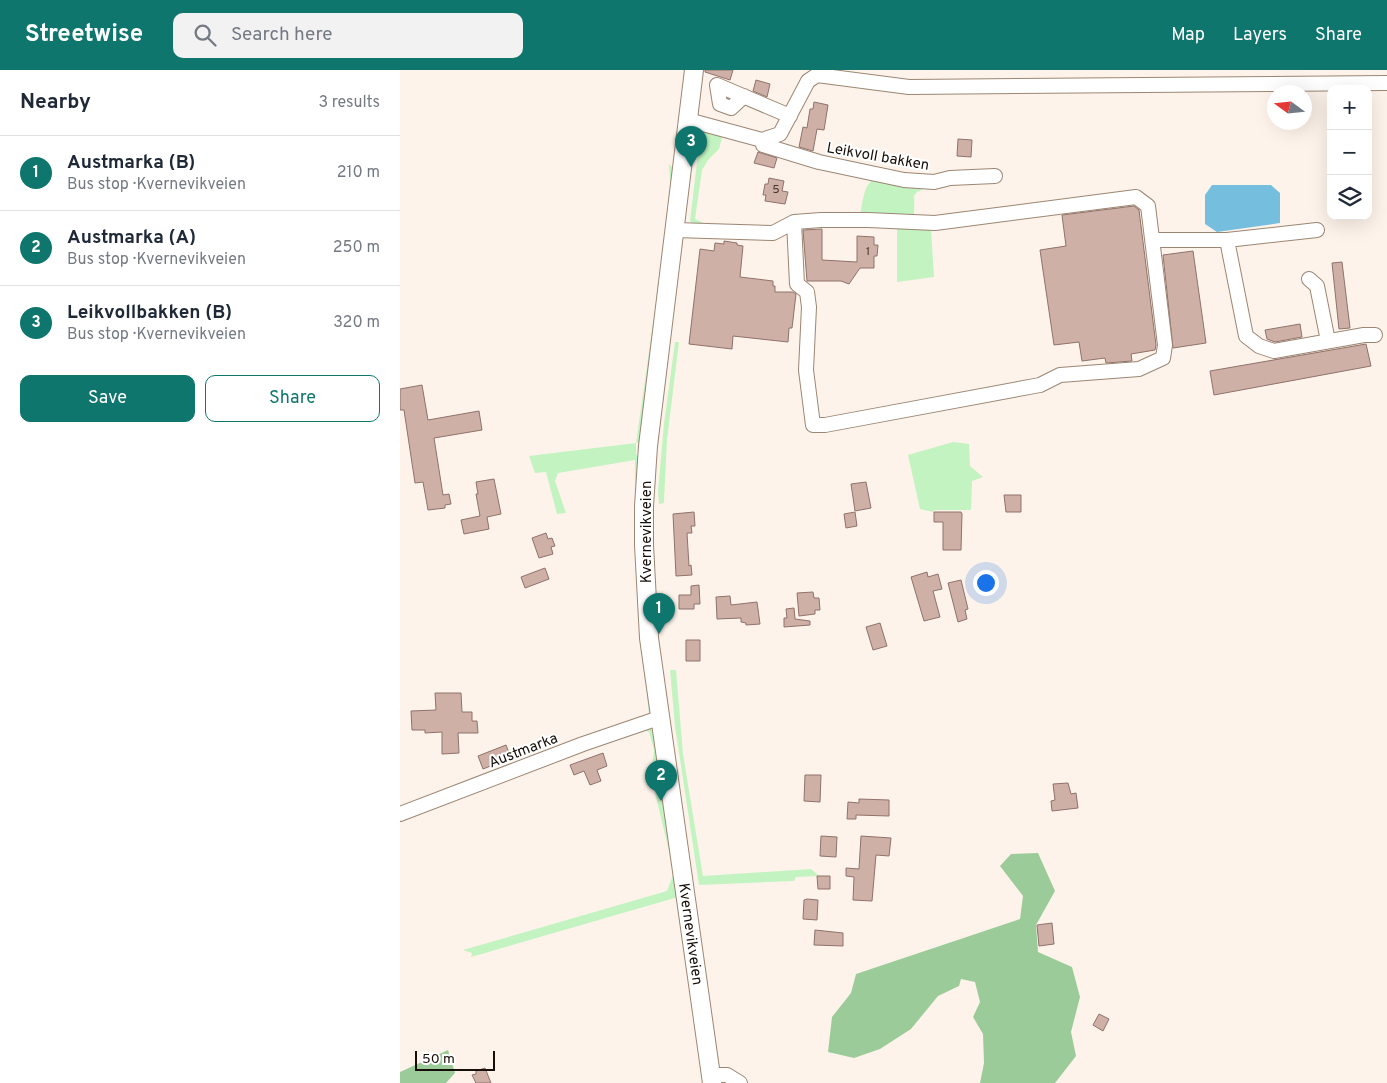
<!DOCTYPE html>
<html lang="en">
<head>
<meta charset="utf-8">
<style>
	:root { --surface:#fff; --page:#f2f2f3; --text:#1f2937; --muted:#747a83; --line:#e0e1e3; --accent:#0f766e }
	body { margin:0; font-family:Overpass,sans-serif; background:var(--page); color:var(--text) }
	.controls { position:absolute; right:15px; top:15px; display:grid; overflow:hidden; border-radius:10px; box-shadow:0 5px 20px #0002 }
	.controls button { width:45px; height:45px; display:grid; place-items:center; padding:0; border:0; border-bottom:1px solid var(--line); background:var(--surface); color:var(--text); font:25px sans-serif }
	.compass { position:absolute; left:867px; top:15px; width:45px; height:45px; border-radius:50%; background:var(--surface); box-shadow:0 5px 20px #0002; rotate:285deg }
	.scale { position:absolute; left:15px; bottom:12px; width:80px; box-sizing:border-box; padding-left:5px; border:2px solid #160e08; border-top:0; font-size:14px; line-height:18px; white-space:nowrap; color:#160e08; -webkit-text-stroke:4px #fff; paint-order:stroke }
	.you { position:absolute; left:585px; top:512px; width:18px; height:18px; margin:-12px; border:4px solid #fff; border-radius:50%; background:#1a73e8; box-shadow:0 0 0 8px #1a73e833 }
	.badge { display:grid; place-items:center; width:32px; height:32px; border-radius:50%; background:var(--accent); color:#fff; font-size:16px; font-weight:700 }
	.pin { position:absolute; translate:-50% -41px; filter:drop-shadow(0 1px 2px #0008) }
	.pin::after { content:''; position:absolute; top:26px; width:18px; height:15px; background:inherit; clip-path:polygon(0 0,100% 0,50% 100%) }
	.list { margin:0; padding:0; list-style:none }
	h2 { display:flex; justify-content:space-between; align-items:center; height:65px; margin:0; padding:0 20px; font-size:21px }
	h2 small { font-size:16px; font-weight:400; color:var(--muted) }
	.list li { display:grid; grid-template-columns:32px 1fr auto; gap:15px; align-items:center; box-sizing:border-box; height:75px; padding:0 20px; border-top:1px solid var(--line) }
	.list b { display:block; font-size:19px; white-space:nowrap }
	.list p { margin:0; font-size:16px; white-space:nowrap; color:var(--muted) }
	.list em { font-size:16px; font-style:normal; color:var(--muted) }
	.actions { display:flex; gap:10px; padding:15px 20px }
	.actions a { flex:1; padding:11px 0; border:1px solid var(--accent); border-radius:10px; text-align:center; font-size:18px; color:var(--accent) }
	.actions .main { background:var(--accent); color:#fff }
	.icon { flex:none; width:28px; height:28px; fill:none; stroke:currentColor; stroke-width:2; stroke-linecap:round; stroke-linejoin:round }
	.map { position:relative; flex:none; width:987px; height:1013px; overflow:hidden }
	header { display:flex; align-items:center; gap:30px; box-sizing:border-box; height:70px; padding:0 25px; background:var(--accent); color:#fff }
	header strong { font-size:24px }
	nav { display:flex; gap:28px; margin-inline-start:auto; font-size:18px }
	.search { width:350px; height:45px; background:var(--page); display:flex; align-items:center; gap:12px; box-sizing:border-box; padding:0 18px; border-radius:10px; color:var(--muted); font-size:19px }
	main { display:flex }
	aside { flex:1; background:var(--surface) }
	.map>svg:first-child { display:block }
	.green { fill:#c3f3c1 }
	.forest { fill:#9ccb9a }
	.water { fill:#76bedd }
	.building { fill:#cfb0a7; stroke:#8f726b }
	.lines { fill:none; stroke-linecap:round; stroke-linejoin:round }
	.minor-casing { stroke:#9c8673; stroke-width:16 }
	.major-casing { stroke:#9c8673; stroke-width:20 }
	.minor { stroke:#fff; stroke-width:14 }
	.major { stroke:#fff; stroke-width:18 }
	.labels { text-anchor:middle; stroke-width:4; stroke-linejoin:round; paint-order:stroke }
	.number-label { font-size:12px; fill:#443630 }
	.street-label { font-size:15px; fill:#160e08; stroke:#fff }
</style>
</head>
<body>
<header>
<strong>Streetwise</strong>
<div class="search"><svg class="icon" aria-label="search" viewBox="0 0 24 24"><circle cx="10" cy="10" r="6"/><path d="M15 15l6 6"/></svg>Search here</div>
<nav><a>Map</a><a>Layers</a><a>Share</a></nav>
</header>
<main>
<aside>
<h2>Nearby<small>3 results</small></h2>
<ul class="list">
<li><span class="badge">1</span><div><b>Austmarka (B)</b><p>Bus stop · Kvernevikveien</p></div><em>210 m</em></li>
<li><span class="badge">2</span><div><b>Austmarka (A)</b><p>Bus stop · Kvernevikveien</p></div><em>250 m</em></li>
<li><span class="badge">3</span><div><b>Leikvollbakken (B)</b><p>Bus stop · Kvernevikveien</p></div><em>320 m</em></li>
</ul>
<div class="actions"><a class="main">Save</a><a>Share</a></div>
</aside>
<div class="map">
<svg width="987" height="1013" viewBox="0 0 987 1013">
	<rect width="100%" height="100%" fill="#fdf3ea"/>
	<path class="green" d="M301 59 312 60 315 65 323 64 319 79 308 90 302 100 295 149 308 155 297 157 290 151Z
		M269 94 272 97 274 124 241 372 236 373V384L242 391 252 640 249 644 239 553 235 472V390L158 403 155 411 166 443 157 444 146 402 135 403 129 386 236 373 271 128Z
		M474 103 528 112 522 120 517 122 514 126C515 135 513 143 515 152L459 150C461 141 462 131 465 121 467 114 472 113 474 103Z
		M497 158 531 159 534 207 497 212Z
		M275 272H279L267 370 264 431V433L259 434 258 421 264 354Z
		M553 372 569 374 570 396 583 407 572 411 571 440H535L533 442 520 439 508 385Z
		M270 600H276L283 684 303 806 411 799 419 806 396 807 394 811 299 815 275 656Z
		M240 658H251C263 673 256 695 258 714 261 729 268 743 270 758 274 781 275 804 278 827L71 887 72 883 63 880 267 821 274 802 251 706 254 680 249 662Z
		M293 828H295L319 995Z"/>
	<path class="forest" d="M638 783 655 821 636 855 638 882 672 897 680 927 671 962 676 986 655 1013H580L584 993 583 964 573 947 580 932 575 912 561 909 559 916 538 926 511 959 480 979 454 988 428 982 432 947 451 923 456 904 620 849 623 826 600 796 611 784Z
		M48 980 55 1003 46 1013H0V1002Z"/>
	<path class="water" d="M812 115H871L880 123V153L817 162 805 154V125Z"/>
	<path class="building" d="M305 0H333L330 10 305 2Z
		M356 10 370 14 367 27 353 21Z
		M414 32 428 35 424 60 417 59 413 81 399 77 403 57 407 58 410 39H413Z
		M558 69 572 70 571 87 557 86Z
		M358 82 377 88 374 98 354 93Z
		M369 108 384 111 382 121 388 122 385 134 365 131 366 125H363L365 114H368Z
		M734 136 739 140 756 275 755 280 731 284 732 291 706 293 705 288 682 291 679 272 654 275 640 180 666 176 662 145Z
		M422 159V190L457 192V166L474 167V175H478L477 186H474V198H460L449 214 441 211H407L403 160Z
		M324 171 337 173V175L343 176 340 207 373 211V216H375V222H393L396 224 392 258H389L388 272 333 266 332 279 289 274 300 179 314 181 315 173 324 174Z
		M793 181 806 273 773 278 763 185Z
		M942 192 950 258 939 259 932 193Z
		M900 254 902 267 875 272 867 269 865 260Z
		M966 274 971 296 814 325 810 301Z
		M22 315 28 350 79 341 82 360 34 368 43 425 49 424 51 434 45 435V438L28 440 23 412 15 413 4 340H0V319Z
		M94 409 101 444 87 447 89 459 64 464 61 450 80 446 76 424H78L76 412Z
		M466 412 471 438 455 441 451 414Z
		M604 425H621V442H606Z
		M294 442 295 456H291L292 463H287L289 496 291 495 292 505 276 506 273 444Z
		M455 442 457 456 446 458 444 444Z
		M534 442H561L562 444 561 480H543V452H534Z
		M146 463 148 469 152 468 155 476 151 477 153 484 139 488 132 468Z
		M145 498 149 509 125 518 121 507Z
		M527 502 528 507 538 504 542 519 533 521 540 547 524 551 511 507Z
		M561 510 568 539 565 540 567 549 558 552 548 513Z
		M299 515 300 534H294V539H279V525H291V516Z
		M413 522 414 528H419L420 540H415V544L399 546 397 523Z
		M330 526 331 535 357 532 360 554 346 555V553L341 552V548L317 549 316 527Z
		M394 538 395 549 410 551V555L384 557V548H387L386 539Z
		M480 553 487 576 473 580 466 557Z
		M286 570H300V591H286Z
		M35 623H61L62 642H72V651H77L78 663H58L59 683 42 684V662L25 663V660H12L11 641 36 640Z
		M106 675 111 688 83 699 78 686Z
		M203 683 207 696 197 700 201 711 190 715 184 701 174 705 170 695Z
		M405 705H421L420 732 404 731Z
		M668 713 671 724 676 723 678 738 652 741 651 731 655 730 653 714Z
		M459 729 489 730V746L456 745V749H447L448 732 459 733Z
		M421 766 437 767 436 787 420 786Z
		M461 766 491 768 489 786 476 785 472 831 453 830 454 807 446 806V798L459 799Z
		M417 806H430V819H418Z
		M407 829 418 830 417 850 403 849 404 830Z
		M652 853 654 874 639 876 637 855Z
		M415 860 443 863V876L414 875Z
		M699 944 709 949 703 961 693 955Z
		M85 998 91 1013H76L72 1005 76 1004V1001Z"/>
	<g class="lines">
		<g class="minor-casing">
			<path id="minor" d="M317 15 390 46
				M317 15 320 34 331 38 344 26
				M288 50 362 70 380 64 408 11 417 5 509 17 987 13
				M362 70 363 75 419 92 504 110 534 112 550 108 595 106
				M736 127 748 136 765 275 763 288 739 299 660 305 640 315 425 355H413L406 300 409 237 407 222 397 214 394 152 421 150H468L535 153Z
				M275 160 373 163 394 152
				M753 170H827L917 160
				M827 170 846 266 859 276 874 281 964 265H975
				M909 209 917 216 928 271
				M0 744 183 674 259 648
				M312 1005H327L340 1013"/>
		</g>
		<g class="major-casing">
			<path id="major" d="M294 0 248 376 244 436V475L249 568 312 1013"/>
		</g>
		<use href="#minor" class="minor"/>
		<use href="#major" class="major"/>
	</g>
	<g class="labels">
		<g class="number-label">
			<text x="376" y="123">5</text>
			<text x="468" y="185">1</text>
		</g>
		<g class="street-label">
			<text transform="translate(478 86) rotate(10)" y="5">Leikvoll bakken</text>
			<text transform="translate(246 462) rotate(-90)" y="5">Kvernevikveien</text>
			<text transform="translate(123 680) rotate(-21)" y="5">Austmarka</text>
			<text transform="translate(291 864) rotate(82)" y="5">Kvernevikveien</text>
		</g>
	</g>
</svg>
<div class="controls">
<button>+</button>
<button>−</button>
<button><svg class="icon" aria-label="layers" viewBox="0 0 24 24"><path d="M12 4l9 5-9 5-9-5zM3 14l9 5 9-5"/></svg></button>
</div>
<svg class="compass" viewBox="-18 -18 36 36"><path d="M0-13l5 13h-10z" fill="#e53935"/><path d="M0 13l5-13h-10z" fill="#747a83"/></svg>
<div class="scale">50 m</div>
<div class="you"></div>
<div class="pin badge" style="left:259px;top:564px">1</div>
<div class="pin badge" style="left:261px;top:731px">2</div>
<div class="pin badge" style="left:291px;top:97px">3</div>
</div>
</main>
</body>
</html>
